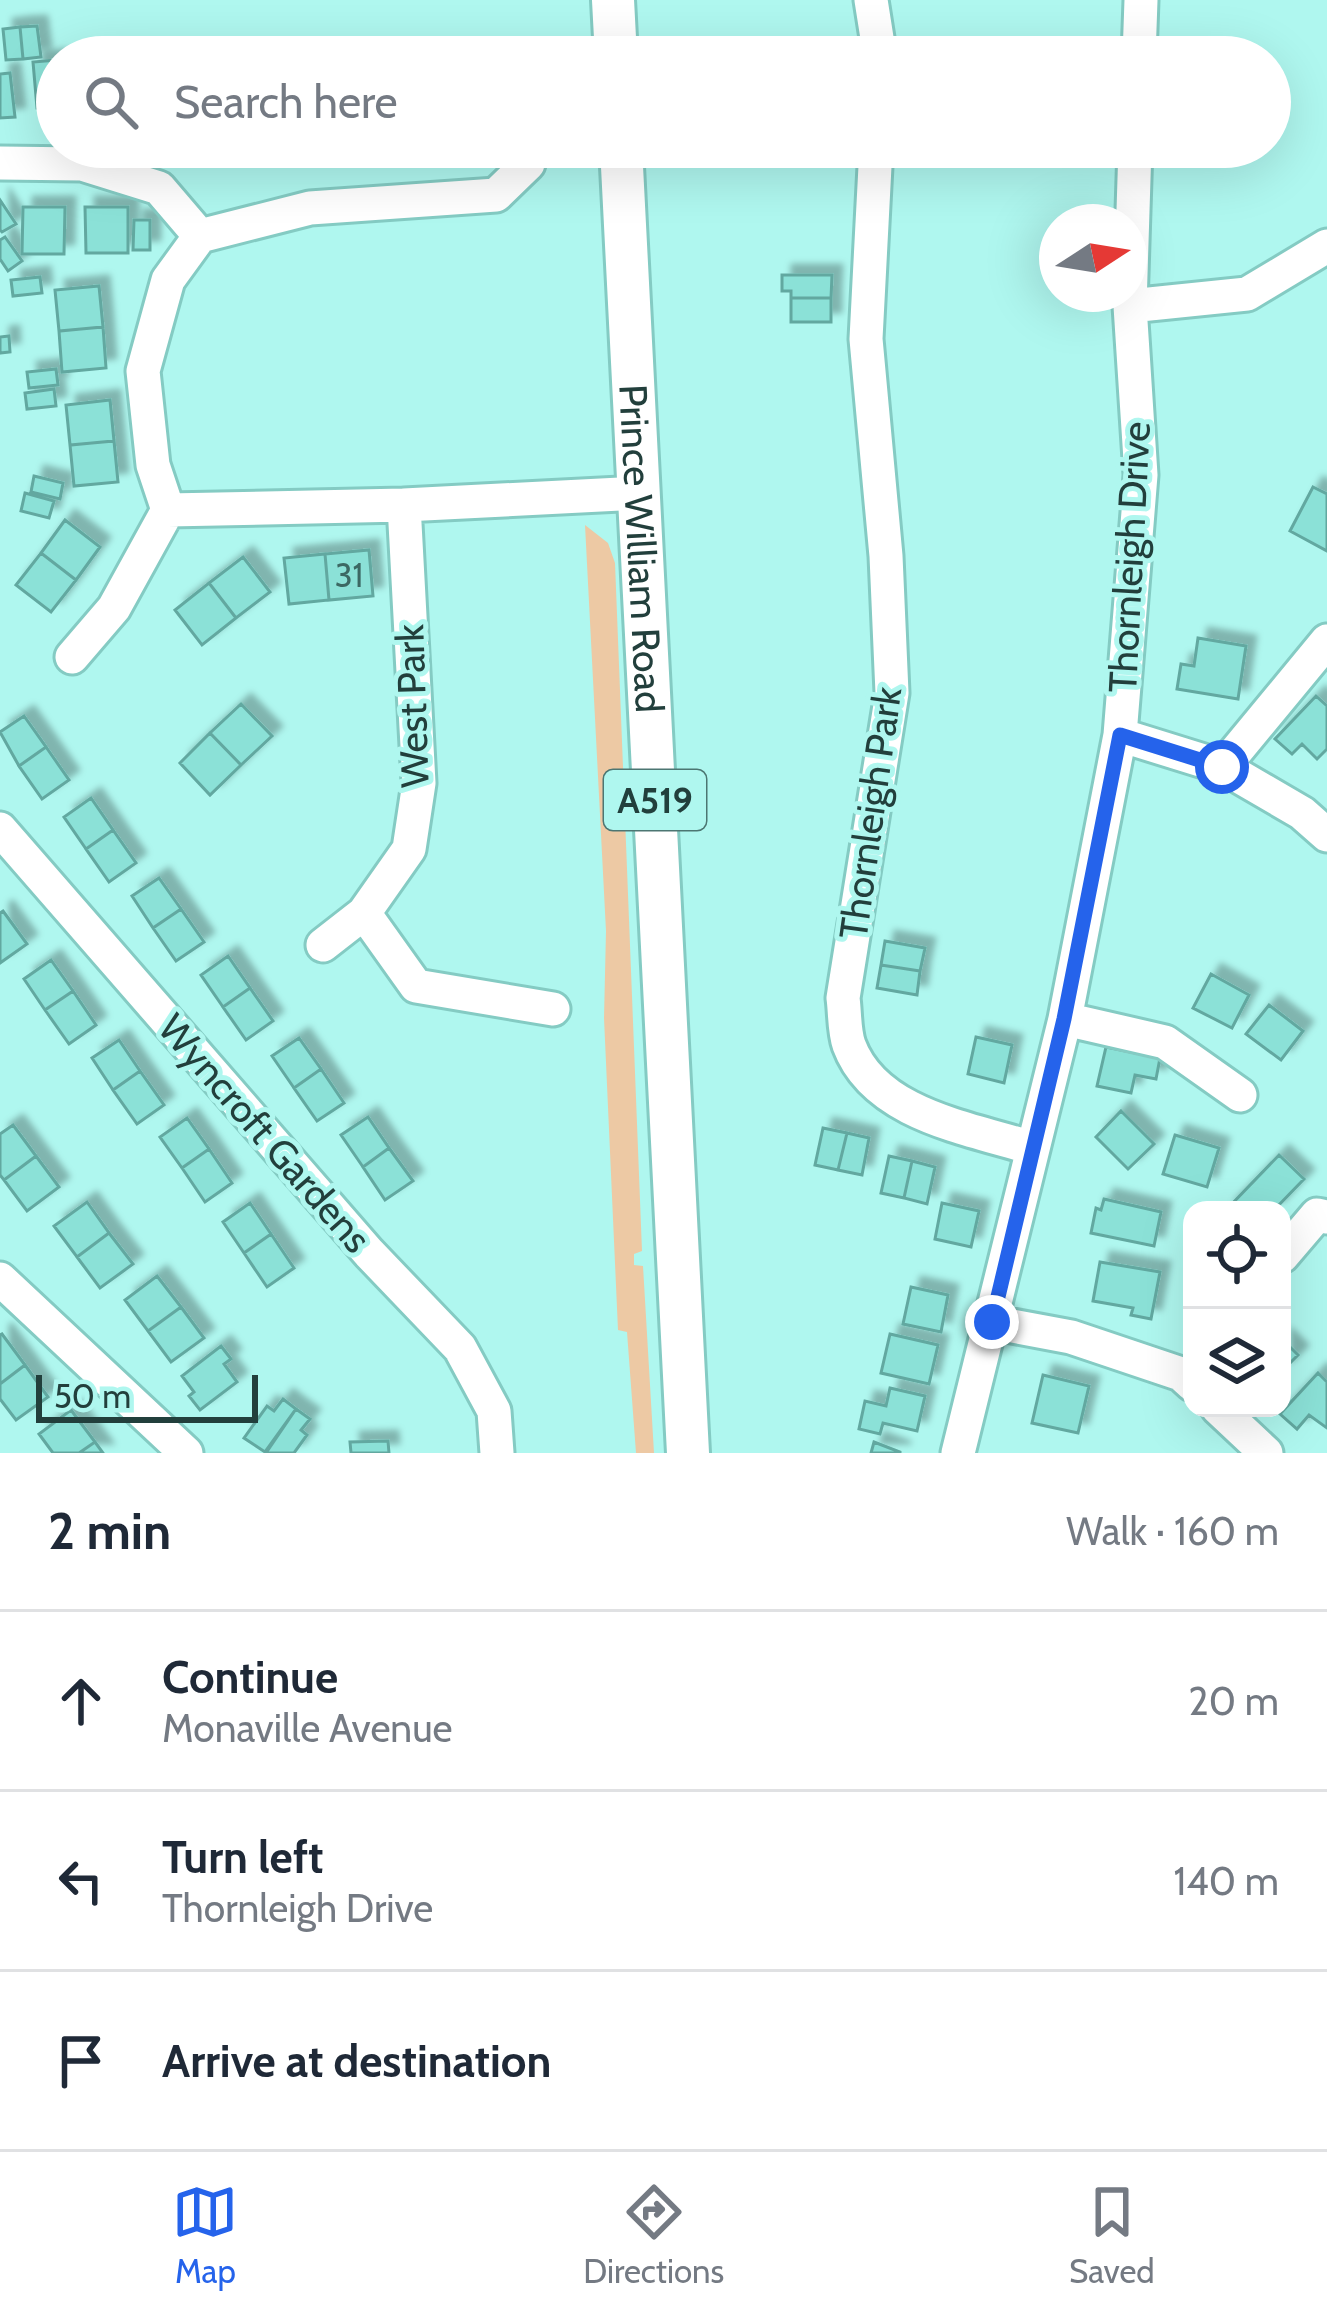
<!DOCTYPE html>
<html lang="en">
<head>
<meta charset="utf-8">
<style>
	:root { --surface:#fff; --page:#f2f2f3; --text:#1f2937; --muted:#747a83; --line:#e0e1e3; --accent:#2563eb }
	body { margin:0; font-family:Cabin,sans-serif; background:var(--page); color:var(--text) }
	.controls { position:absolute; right:36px; bottom:36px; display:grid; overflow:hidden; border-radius:24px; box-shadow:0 12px 48px #0002 }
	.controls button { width:108px; height:108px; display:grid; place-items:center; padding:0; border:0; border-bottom:3px solid var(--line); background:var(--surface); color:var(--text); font:60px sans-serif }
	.compass { position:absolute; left:1039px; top:204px; width:108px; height:108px; border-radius:50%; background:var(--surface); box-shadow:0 12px 48px #0002; rotate:78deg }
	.scale { position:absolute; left:36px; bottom:30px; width:222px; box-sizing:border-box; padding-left:12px; border:6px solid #223f3c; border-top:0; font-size:33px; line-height:42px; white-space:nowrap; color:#223f3c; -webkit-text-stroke:9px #aff7ef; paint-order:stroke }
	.stop { position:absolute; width:36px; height:36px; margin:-27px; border:9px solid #2563eb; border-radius:50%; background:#fff }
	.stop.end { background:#2563eb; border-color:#fff; box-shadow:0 3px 12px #0008 }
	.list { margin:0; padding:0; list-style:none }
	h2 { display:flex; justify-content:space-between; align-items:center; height:156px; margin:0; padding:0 48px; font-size:51px }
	h2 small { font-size:39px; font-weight:400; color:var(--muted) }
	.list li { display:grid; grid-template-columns:78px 1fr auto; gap:36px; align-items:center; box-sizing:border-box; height:180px; padding:0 48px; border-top:3px solid var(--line) }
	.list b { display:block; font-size:45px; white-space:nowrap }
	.list p { margin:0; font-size:39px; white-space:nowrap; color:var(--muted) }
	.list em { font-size:39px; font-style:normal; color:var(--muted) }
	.icon { flex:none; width:66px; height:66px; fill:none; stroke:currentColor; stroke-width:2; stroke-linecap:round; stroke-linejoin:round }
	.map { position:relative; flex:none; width:1327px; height:1453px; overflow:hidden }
	.search { position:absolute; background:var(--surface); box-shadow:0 12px 48px #0002; left:36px; right:36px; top:36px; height:132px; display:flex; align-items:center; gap:30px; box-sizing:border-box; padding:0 42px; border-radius:66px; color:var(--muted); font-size:45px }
	.sheet { height:696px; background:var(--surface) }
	nav { display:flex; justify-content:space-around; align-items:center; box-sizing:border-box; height:168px; border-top:3px solid var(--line); background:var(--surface); font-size:33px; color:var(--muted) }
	nav a { display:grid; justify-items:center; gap:6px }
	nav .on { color:var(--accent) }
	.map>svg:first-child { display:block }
	.green { fill:#edc9a4 }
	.building { fill:#8be1d7; stroke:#62a8a0; stroke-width:3; filter:url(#shadow) }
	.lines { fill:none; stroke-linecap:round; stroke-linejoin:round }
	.minor-casing { stroke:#84cbc3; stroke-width:39 }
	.major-casing { stroke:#84cbc3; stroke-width:48 }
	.minor { stroke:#fff; stroke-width:33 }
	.major { stroke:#fff; stroke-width:42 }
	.route { stroke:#2563eb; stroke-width:15 }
	.labels { text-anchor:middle; stroke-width:10; stroke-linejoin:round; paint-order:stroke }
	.number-label { font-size:33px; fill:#3c6863 }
	.shield { fill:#aff7ef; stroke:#4c7672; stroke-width:3 }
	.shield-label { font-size:36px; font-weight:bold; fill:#223f3c }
	.street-label { font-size:39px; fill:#223f3c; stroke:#aff7ef }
</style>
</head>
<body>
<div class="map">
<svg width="1327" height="1453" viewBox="0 0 1327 1453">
	<defs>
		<filter id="shadow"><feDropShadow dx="10" dy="-10" stdDeviation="3" flood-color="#0004"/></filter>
	</defs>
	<rect width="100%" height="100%" fill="#aff7ef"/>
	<path class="green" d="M585 525 608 543 615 563 642 1251 634 1254V1265L643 1266 654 1453H636L627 1332 618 1330 604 1018 606 931Z"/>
	<path class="building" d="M37 26 41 57 23 59 20 27Z
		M20 27 23 59 6 60 3 29Z
		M57 60V107L37 108 33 62Z
		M10 73 15 117 0 118V74Z
		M925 147H969V157L924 154Z
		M0 200 16 224 2 232 0 230Z
		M23 207H65L64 254H22Z
		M85 207H128V253H86Z
		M134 220H150V250H133Z
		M5 237 22 261 8 271 0 259V240Z
		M782 275H832L831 298H791V291H782Z
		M40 277 42 293 13 296 11 280Z
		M99 286 103 327 59 331 55 290Z
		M791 298H831V322H791Z
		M103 327 106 368 62 372 59 331Z
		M9 336 10 352 0 353V337Z
		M56 369 58 385 29 388 27 372Z
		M54 389 56 406 27 409 25 393Z
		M110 400 114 441 70 445 66 405Z
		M114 441 118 482 74 486 70 445Z
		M34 476 63 483 60 499 31 492Z
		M1313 487 1327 494V551L1290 531Z
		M25 493 54 501 49 518 21 511Z
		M65 520 100 547 76 580 41 553Z
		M369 550 373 596 329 600 325 554Z
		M41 553 76 580 51 612 16 585Z
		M325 554 329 600 289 604 284 558Z
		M243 557 270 592 236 618 209 583Z
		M209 583 236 618 202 645 175 610Z
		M1198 638 1246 646 1238 699 1177 689 1181 664 1194 666Z
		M1316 696 1327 706V749L1317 759 1302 744 1292 754 1275 739Z
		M241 704 272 736 241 765 210 733Z
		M24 716 46 747 19 766 0 732Z
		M210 733 241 765 210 795 180 763Z
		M46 747 69 780 42 799 19 766Z
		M91 798 113 830 86 849 64 817Z
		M113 830 136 863 109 882 86 849Z
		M159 878 181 909 153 928 132 896Z
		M181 909 204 942 176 961 153 928Z
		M3 911 27 944 0 963V913Z
		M885 941 925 948 920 971 881 965Z
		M228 956 250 988 223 1007 201 975Z
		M51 960 73 991 45 1010 24 979Z
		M881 965 920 971 917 995 877 988Z
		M1211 974 1249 995 1232 1028 1193 1008Z
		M250 988 273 1021 246 1040 223 1007Z
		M73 991 96 1025 69 1044 45 1010Z
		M1269 1005 1303 1031 1281 1060 1246 1034Z
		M976 1037 1012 1045 1004 1083 968 1074Z
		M299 1038 321 1069 294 1088 272 1056Z
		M119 1040 140 1071 113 1090 92 1058Z
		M1106 1047 1160 1058 1156 1079 1135 1075 1131 1093 1097 1086Z
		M321 1069 344 1103 317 1121 294 1088Z
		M140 1071 164 1105 137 1124 113 1090Z
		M1121 1111 1154 1144 1128 1169 1096 1137Z
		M368 1117 389 1148 363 1167 341 1135Z
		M187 1118 209 1149 182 1168 160 1137Z
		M13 1125 36 1156 4 1180 0 1175V1134Z
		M823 1128 847 1133 838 1170 815 1165Z
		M847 1133 869 1138 862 1175 838 1170Z
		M1175 1135 1219 1148 1207 1187 1163 1174Z
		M389 1148 413 1181 385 1200 363 1167Z
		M209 1149 232 1183 205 1202 182 1168Z
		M1279 1155 1304 1179 1274 1210H1226Z
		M36 1156 59 1187 27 1211 4 1180Z
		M889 1156 912 1161 904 1198 881 1193Z
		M912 1161 935 1167 927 1204 904 1198Z
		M1104 1199 1161 1212 1154 1246 1091 1233 1096 1208 1101 1210Z
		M87 1202 109 1233 77 1257 54 1226Z
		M250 1203 271 1234 244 1253 223 1222Z
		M942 1203 979 1211 971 1247 935 1239Z
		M109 1233 133 1264 100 1288 77 1257Z
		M271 1234 294 1268 267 1287 244 1253Z
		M1100 1262 1160 1272 1151 1319 1131 1315 1133 1308 1093 1301Z
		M157 1276 181 1307 148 1331 125 1300Z
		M911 1287 948 1295 941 1332 903 1324Z
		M181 1307 204 1338 171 1362 148 1331Z
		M2 1334 25 1365 0 1384V1335Z
		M890 1334 938 1345 929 1384 881 1373Z
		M1282 1339 1298 1355 1282 1371Z
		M221 1346 231 1359 224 1364 237 1382 200 1410 189 1396 194 1392 182 1376Z
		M25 1365 48 1397 16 1420 0 1399V1384Z
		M1318 1373 1327 1382V1428L1309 1415 1297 1429 1280 1414Z
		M1043 1375 1089 1386 1078 1433 1032 1423Z
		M890 1388 925 1396 917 1431 883 1423 880 1434 859 1429 865 1401 886 1406Z
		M283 1399 296 1409 265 1452 244 1438 267 1406 274 1411Z
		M296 1409 310 1419 301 1430 307 1435 294 1453H266Z
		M71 1410 95 1442 79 1453H53L39 1434Z
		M388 1441 389 1453H351L350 1442Z
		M95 1442 103 1453H79Z
		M874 1442 900 1452V1453H871Z"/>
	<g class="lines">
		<g class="minor-casing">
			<path id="minor" d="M871 0 880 57
				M1139 57 1141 0
				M876 147 866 339 886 556 892 693 843 998C845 1012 844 1031 849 1045 875 1115 969 1128 1032 1148
				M0 163 82 164 159 188 200 236
				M1130 306 1247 294 1327 246
				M168 510 404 505 640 493
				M72 657 114 608 168 510 153 465 143 371 168 280 200 236 310 208 496 195 528 164
				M1120 735 1223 767 1302 813 1327 835
				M1223 767 1327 641
				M0 829 369 1253 460 1348 494 1411 497 1453
				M364 913 416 986 553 1009
				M323 945 364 913 409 849 419 783 404 505
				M1065 1019 1165 1042 1240 1095
				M1282 1256 1317 1215 1327 1217
				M0 1279 186 1453
				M991 1322 1071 1337 1181 1374 1192 1384
				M1218 1408 1266 1453
				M958 1453 1065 1019 1120 735 1141 475 1130 306 1135 147"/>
		</g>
		<g class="major-casing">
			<g id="major">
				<path d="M613 0 616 57"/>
				<path id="s1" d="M621 147 688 1453"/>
			</g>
		</g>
		<use href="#minor" class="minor"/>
		<use href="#major" class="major"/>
	</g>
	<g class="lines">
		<path class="route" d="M992 1322 1064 1019 1120 735 1222 767"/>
	</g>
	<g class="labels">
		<g class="number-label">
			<text x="349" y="587">31</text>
		</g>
		<rect class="shield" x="604" y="770" width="102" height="60" rx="9"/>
		<g class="shield-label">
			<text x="655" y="813">A519</text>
		</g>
		<g class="street-label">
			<text dy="14" stroke="none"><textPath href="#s1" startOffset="402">Prince William Road</textPath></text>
			<text transform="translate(1129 557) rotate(-87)" y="14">Thornleigh Drive</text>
			<text transform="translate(412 706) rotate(-92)" y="14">West Park</text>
			<text transform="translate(870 813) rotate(-82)" y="14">Thornleigh Park</text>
			<text transform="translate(265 1133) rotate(49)" y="14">Wyncroft Gardens</text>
		</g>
	</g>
</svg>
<div class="controls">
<button><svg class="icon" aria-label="locate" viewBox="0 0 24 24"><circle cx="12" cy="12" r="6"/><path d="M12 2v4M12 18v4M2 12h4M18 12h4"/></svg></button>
<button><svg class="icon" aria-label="layers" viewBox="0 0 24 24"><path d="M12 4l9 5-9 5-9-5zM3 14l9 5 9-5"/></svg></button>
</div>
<svg class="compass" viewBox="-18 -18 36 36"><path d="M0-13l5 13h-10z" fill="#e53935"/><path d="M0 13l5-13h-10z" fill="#747a83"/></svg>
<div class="scale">50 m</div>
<div class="stop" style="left:1222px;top:767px"></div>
<div class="stop end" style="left:992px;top:1322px"></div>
<div class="search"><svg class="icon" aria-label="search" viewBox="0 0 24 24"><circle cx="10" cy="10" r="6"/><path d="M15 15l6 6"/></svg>Search here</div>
</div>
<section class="sheet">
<h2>2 min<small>Walk · 160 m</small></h2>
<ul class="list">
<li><svg class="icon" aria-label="ahead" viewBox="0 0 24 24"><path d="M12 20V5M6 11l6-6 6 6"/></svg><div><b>Continue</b><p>Monaville Avenue</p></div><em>20 m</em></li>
<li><svg class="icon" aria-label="left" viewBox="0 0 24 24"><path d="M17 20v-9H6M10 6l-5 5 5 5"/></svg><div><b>Turn left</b><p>Thornleigh Drive</p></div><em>140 m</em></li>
<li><svg class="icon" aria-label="arrive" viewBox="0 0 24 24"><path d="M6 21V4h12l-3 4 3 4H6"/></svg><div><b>Arrive at destination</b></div></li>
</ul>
</section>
<nav>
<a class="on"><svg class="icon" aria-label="map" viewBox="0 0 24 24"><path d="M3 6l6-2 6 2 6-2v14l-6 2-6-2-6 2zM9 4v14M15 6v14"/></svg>Map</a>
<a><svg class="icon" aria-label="directions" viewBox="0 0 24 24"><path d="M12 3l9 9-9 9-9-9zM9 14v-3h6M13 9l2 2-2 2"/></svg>Directions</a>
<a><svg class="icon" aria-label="saved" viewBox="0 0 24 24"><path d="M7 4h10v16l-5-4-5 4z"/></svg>Saved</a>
</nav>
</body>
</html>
